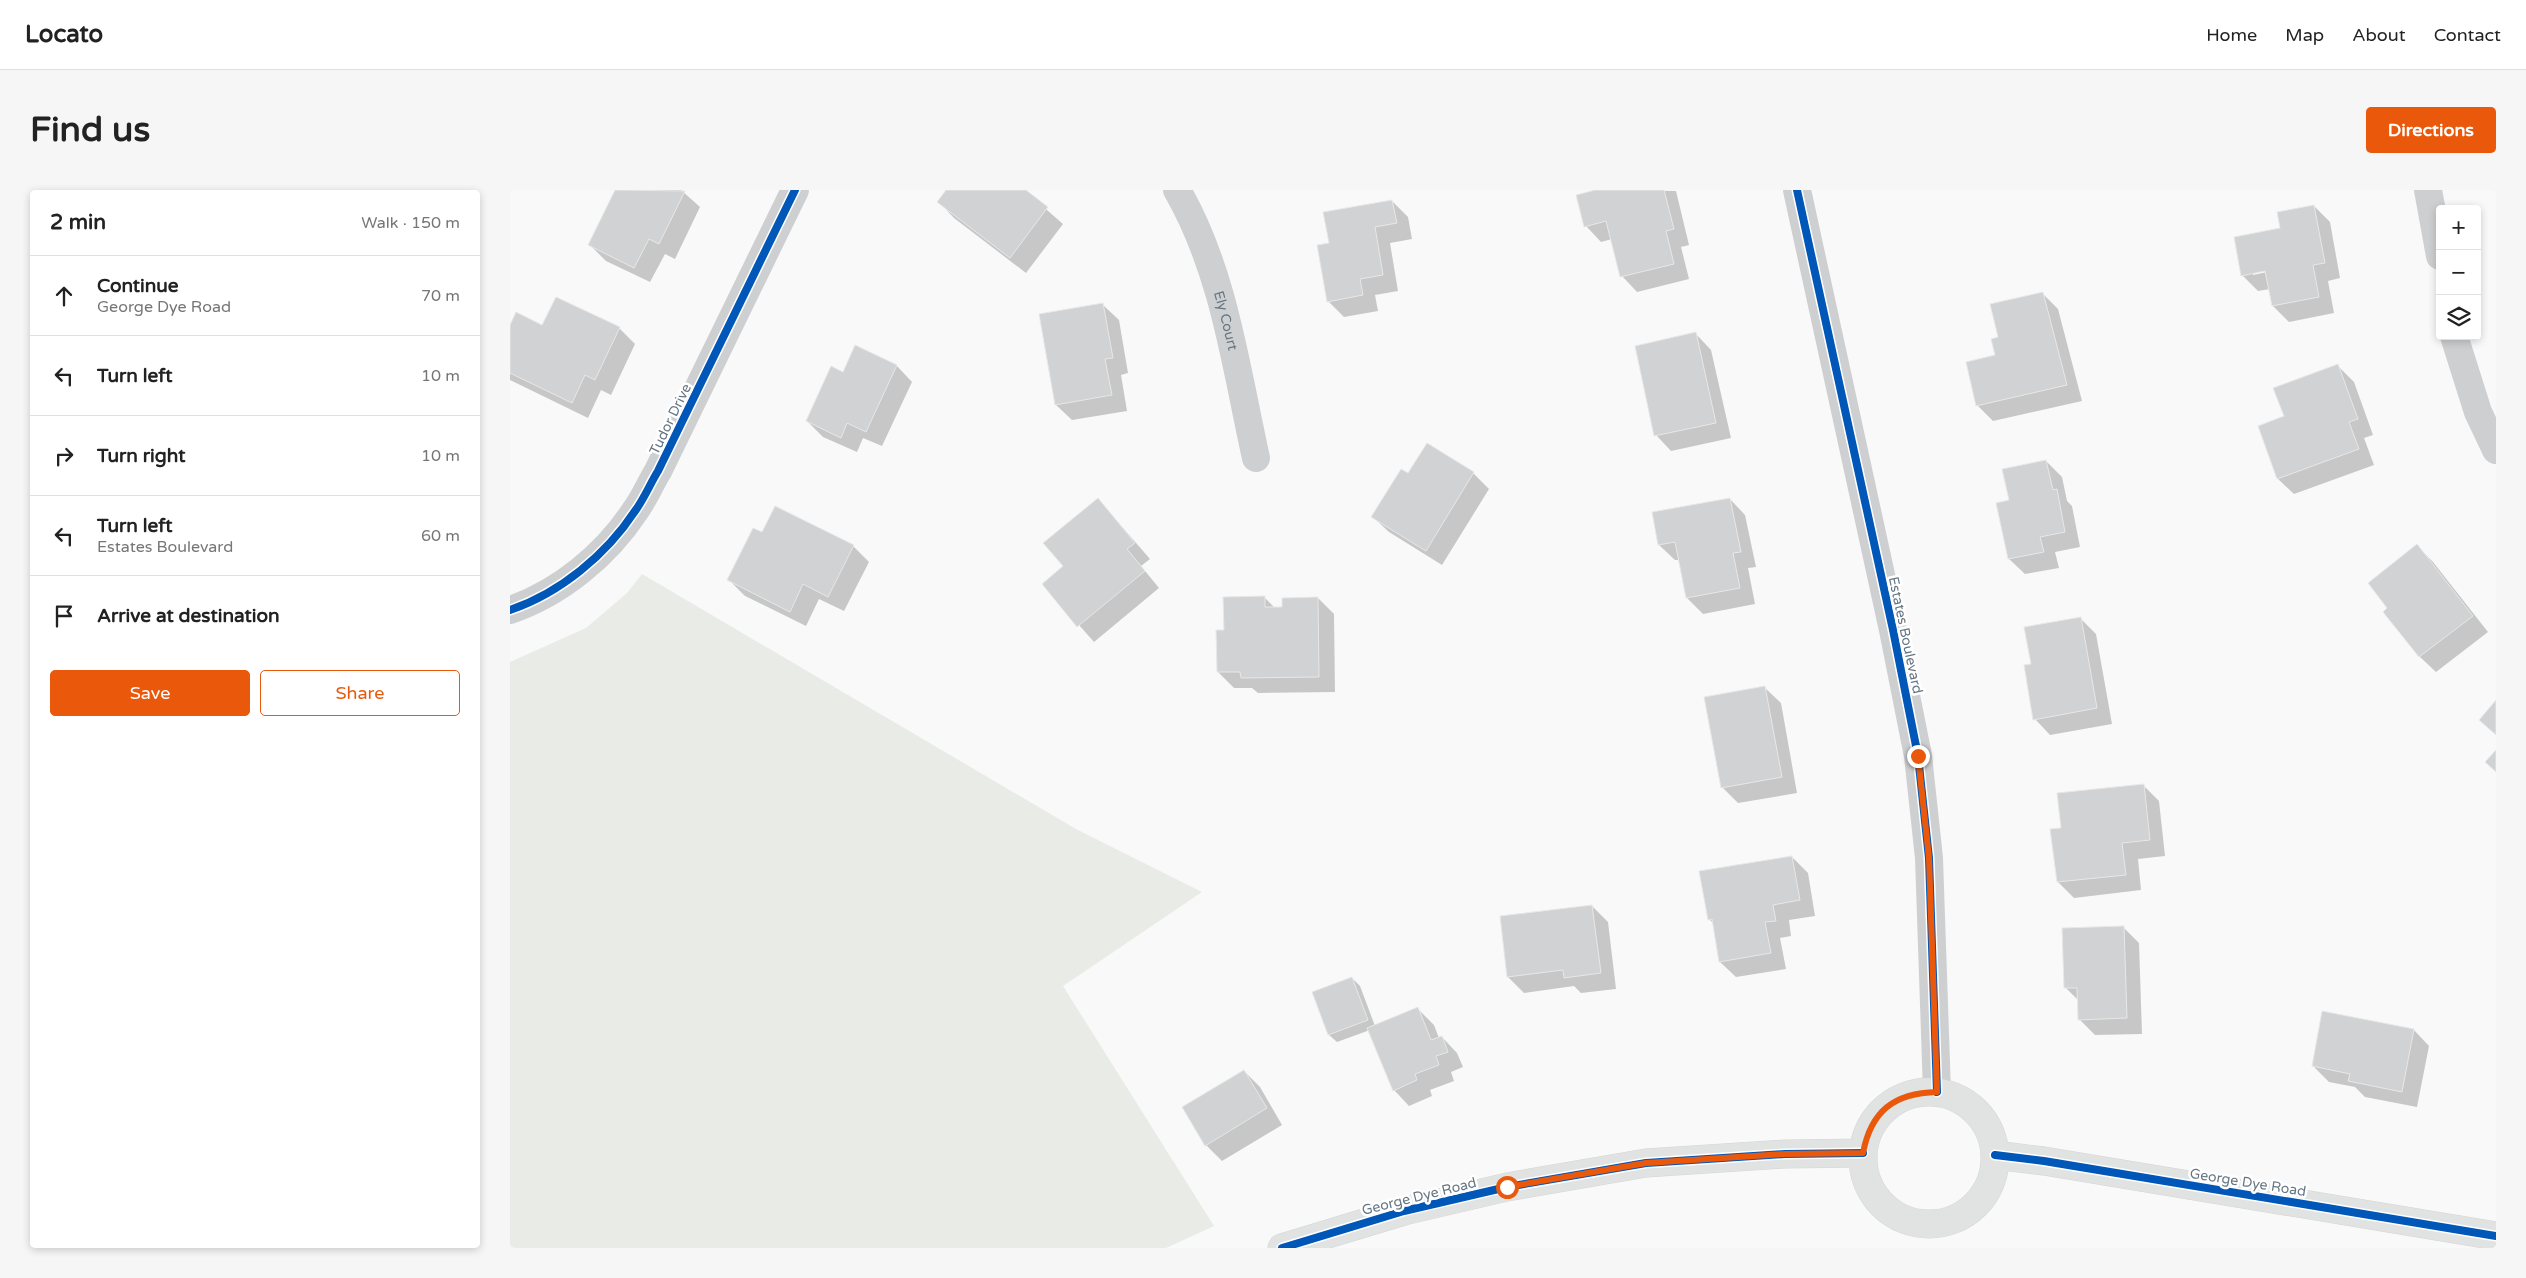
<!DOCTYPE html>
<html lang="en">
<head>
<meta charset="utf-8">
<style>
	:root { --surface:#fff; --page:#f6f6f6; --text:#222; --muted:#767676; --line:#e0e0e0; --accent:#ea580c }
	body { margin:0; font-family:"Varela Round",sans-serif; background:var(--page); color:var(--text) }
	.controls { position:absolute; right:15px; top:15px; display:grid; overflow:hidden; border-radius:5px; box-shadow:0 2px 8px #0003 }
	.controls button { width:45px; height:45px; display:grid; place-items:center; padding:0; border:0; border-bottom:1px solid var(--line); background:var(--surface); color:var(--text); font:25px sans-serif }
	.stop { position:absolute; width:15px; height:15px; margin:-11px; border:4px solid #ea580c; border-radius:50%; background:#fff }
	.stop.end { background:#ea580c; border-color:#fff; box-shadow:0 1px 5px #0008 }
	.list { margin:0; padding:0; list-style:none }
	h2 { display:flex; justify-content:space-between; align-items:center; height:65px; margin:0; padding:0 20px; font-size:21px }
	h2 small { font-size:16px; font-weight:400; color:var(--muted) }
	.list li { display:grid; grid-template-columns:32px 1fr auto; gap:15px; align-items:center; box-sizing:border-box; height:80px; padding:0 20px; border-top:1px solid var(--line) }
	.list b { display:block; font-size:19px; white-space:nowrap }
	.list p { margin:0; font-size:16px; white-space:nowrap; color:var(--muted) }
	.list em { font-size:16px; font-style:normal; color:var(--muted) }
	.actions { display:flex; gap:10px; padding:15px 20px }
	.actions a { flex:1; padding:11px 0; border:1px solid var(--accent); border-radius:5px; text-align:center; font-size:18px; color:var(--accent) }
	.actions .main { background:var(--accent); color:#fff }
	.icon { flex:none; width:28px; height:28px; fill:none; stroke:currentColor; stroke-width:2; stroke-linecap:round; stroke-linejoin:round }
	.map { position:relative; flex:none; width:1986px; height:1058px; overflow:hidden; border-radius:5px }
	header { display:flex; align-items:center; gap:30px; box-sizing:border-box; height:70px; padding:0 25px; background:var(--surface); border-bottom:1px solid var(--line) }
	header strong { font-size:24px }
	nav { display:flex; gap:28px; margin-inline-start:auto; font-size:18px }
	.intro { display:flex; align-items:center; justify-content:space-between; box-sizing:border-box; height:120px; padding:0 30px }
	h1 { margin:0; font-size:35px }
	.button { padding:12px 22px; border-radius:5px; background:var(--accent); color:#fff; font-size:18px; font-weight:700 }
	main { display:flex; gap:30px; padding:0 30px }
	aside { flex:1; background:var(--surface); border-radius:5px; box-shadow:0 2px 8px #0003 }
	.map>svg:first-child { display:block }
	.green { fill:#e8ebe6 }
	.shadow { fill:#0003; fill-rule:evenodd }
	.building { fill:#d0d2d3; stroke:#e8e8e8 }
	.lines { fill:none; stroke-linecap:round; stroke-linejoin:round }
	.secondary-casing { stroke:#d5d6d7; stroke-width:29 }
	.street { stroke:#cecfd0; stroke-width:28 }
	.secondary { stroke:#e1e2e2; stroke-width:28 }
	.cycleway-casing { stroke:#fff; stroke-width:11 }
	.cycleway { stroke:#0057b8; stroke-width:8 }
	.route { stroke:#ea580c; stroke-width:6 }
	.labels { text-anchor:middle; stroke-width:5; stroke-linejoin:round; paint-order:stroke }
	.street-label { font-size:14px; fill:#657683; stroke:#fff }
</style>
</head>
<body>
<header>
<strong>Locato</strong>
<nav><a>Home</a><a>Map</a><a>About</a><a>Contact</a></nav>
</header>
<div class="intro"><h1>Find us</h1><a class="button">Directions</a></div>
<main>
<aside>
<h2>2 min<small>Walk · 150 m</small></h2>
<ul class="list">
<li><svg class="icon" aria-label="ahead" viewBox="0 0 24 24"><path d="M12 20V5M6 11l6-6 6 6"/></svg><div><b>Continue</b><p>George Dye Road</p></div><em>70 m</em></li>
<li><svg class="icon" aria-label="left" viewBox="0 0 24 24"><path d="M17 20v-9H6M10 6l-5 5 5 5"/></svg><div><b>Turn left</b></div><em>10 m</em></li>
<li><svg class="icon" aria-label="right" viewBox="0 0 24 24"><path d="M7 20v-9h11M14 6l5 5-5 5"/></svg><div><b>Turn right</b></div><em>10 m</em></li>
<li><svg class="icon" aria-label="left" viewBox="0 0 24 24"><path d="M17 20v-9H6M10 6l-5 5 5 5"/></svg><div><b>Turn left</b><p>Estates Boulevard</p></div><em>60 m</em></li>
<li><svg class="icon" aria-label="arrive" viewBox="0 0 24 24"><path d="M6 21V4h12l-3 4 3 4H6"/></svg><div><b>Arrive at destination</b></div></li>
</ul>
<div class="actions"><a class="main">Save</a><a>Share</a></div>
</aside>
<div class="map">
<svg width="1986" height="1058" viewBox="0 0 1986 1058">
	<rect width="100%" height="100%" fill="#f9f9f9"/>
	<path class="green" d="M132 384 566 639 692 702 553 796 704 1036 656 1058H0V472L76 438 117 403Z"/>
	<path class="shadow" d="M106 0H171L190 17 165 69 155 64 140 92 96 71 80 55Z
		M438 0H514L553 34 516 83 444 28 429 12Z
		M1091 0 1166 1 1179 55 1171 57 1179 89 1127 102 1112 86 1102 49 1091 52 1076 36Z
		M882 11 898 27 902 49 880 53 888 101 865 105 868 121 834 127 818 111 820 54Z
		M1804 16 1820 32 1830 88 1818 91 1824 123 1779 132 1763 116 1760 99 1748 101 1732 85 1771 39ZM1761 79 1762 81 1743 85V82Z
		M1532 103 1548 119 1572 211 1483 231 1467 215 1486 166 1489 148Z
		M593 115 609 130 618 183 611 185 617 221 562 230 546 215Z
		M0 137 109 138 125 154 101 205 91 200 78 228 0 190Z
		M1186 144 1201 160 1221 248 1161 261 1146 245Z
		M346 157 387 176 402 192 372 256 353 248 347 262 313 247 297 231 334 183Z
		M1828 176 1844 192 1863 245 1854 248 1864 275 1784 304 1768 289 1775 227Z
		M1536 271 1552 287 1557 311 1562 316 1570 357 1545 362 1549 378 1515 384 1499 369 1500 311Z
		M963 283 979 299 932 375 879 342 863 327 898 285Z
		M588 309 640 369 631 376 649 398 584 452 533 394 555 376Z
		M1220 309 1235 325 1246 377 1238 378 1245 414 1193 424 1177 408 1170 370H1165L1149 355Z
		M253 344 343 356 359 372 334 421 309 409 296 436 235 406 219 390Z
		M1907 356 1923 372 1978 442 1926 482 1910 467 1875 422 1879 418Z
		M754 407 765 418 808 408 824 424 825 502 748 503 742 498H724L708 482 715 442Z
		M1570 428 1586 444 1602 534 1540 545 1525 529 1523 475Z
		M1255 498 1271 513 1287 603 1228 613 1212 597Z
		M1633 595 1649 611 1655 666 1628 669 1631 700 1564 708 1548 692 1552 639Z
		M1282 667 1298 683 1305 726 1279 730 1281 746 1270 748 1276 779 1226 787 1210 772 1204 734 1199 729Z
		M1082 716 1098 732 1106 799 1071 803 1064 796 1014 803 998 787 991 728Z
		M1614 738 1629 753 1632 844 1585 845 1569 829 1568 810 1555 797Z
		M842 788 850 796 865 836 908 819 924 835 929 848 932 847 947 863 953 877 941 882 944 891 920 900 922 906 899 916 884 900 860 840 827 852 819 845Z
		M1904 840 1919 856 1907 917 1855 907 1845 897 1819 892 1803 876Z
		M734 881 750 897 772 935 712 971 696 955 674 918Z"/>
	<path class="building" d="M105 0 175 1 149 54 139 49 124 78 78 55Z
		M436 0H516L538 17 500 68 427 12Z
		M1085 0H1154L1164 39 1156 41 1164 74 1110 87 1096 31 1074 37 1066 5Z
		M882 10 887 33 865 37 873 85 850 89 853 105 817 112 807 55 819 53 813 22Z
		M1804 15 1815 73 1803 75 1809 107 1762 116 1755 81 1731 86 1724 47 1770 38 1767 22Z
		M1533 102 1557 195 1466 216 1456 172 1485 165 1481 149 1488 147 1480 114Z
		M46 107 110 137 85 190 75 185 62 213 0 183V135L6 122 32 135Z
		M593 113 603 168 595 169 602 205 545 215 529 124Z
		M1186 142 1206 233 1144 246 1125 156Z
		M345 155 387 175 356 242 337 233 331 248 296 231 321 176 333 182Z
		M1828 174 1848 229 1839 232 1849 259 1767 289 1748 236 1774 226 1763 198Z
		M917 253 964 282 916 361 861 327 891 279 898 283Z
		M1536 270 1543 300 1547 299 1555 342 1530 347 1534 362 1498 369 1486 313 1499 310 1492 279Z
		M588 308 625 353 617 359 635 381 567 437 532 394 553 376 533 353Z
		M1220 308 1231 362 1223 363 1230 398 1176 408 1165 352 1148 355 1142 322Z
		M265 316 344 355 318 407 293 394 280 422 217 390 243 338 252 342Z
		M1907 354 1963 426 1909 467 1873 422 1877 418 1858 393Z
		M755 406V417H772V408L808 407 809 487 731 488 730 482H707L706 440H714L713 407Z
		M1571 427 1587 518 1523 530 1514 475 1521 474 1514 437Z
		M1255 496 1272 587 1211 598 1194 507Z
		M1986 510V545L1969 530Z
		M1986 560V582L1975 572Z
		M1634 594 1640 650 1612 653 1616 685 1547 692 1540 639 1551 638 1547 603Z
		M1282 666 1290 710 1263 715 1266 731 1255 732 1261 763 1209 772 1202 729 1198 730 1189 681Z
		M1082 715 1091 783 1054 788 1053 780 997 787 990 726Z
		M1614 736 1617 828 1568 830 1567 798H1554L1552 738Z
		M842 787 858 830 818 845 802 802Z
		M908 817 921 850 932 846 938 862 926 866 929 875 905 884 907 890 883 901 857 838Z
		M1812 821 1904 839 1892 902 1838 891 1840 884 1802 876Z
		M734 880 757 918 695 956 672 917Z"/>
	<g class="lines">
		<g class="secondary-casing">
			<path id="secondary" d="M1353 968a66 66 0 1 1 132 0a66 66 0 1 1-132 0Z
				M1485 965 1534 971 1986 1046
				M772 1058 894 1021 997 997 1136 973 1275 964 1353 963"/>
		</g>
		<g class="street">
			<path id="s1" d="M667 0C714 81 726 178 746 268"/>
			<path d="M1287 0 1383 440 1408 566 1419 668 1427 902"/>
			<path d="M1918 0 1930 66"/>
			<path d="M1944 146 1968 222 1986 260"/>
			<path d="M0 420C50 403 96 365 125 321 134 309 140 294 148 281L285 0"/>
		</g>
		<use href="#secondary" class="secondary"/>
		<g class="cycleway-casing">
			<path id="cycleway" d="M1287 0 1383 440 1408 566 1419 668 1427 902
				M0 420C50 403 96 365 125 321 134 309 140 294 148 281L285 0
				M1485 965 1534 971 1986 1046
				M772 1058 894 1021 997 997 1136 973 1275 964 1353 963"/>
		</g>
		<use href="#cycleway" class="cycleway"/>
	</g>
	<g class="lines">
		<path class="route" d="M997 997 1136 973 1275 964 1353 963C1361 921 1384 903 1427 902L1419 668 1408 566"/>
	</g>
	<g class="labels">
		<g class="street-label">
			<text dy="5" stroke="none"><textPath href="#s1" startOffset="140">Ely Court</textPath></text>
			<text transform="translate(160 229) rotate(-64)" y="5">Tudor Drive</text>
			<text transform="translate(1396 445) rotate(78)" y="5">Estates Boulevard</text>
			<text transform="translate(1738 992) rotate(9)" y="5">George Dye Road</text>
			<text transform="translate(909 1006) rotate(-14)" y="5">George Dye Road</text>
		</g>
	</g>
</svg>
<div class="controls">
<button>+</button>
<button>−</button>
<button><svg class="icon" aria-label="layers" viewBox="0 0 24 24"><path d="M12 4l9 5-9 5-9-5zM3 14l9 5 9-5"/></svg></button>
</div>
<div class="stop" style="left:997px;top:997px"></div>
<div class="stop end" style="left:1408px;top:566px"></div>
</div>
</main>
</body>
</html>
